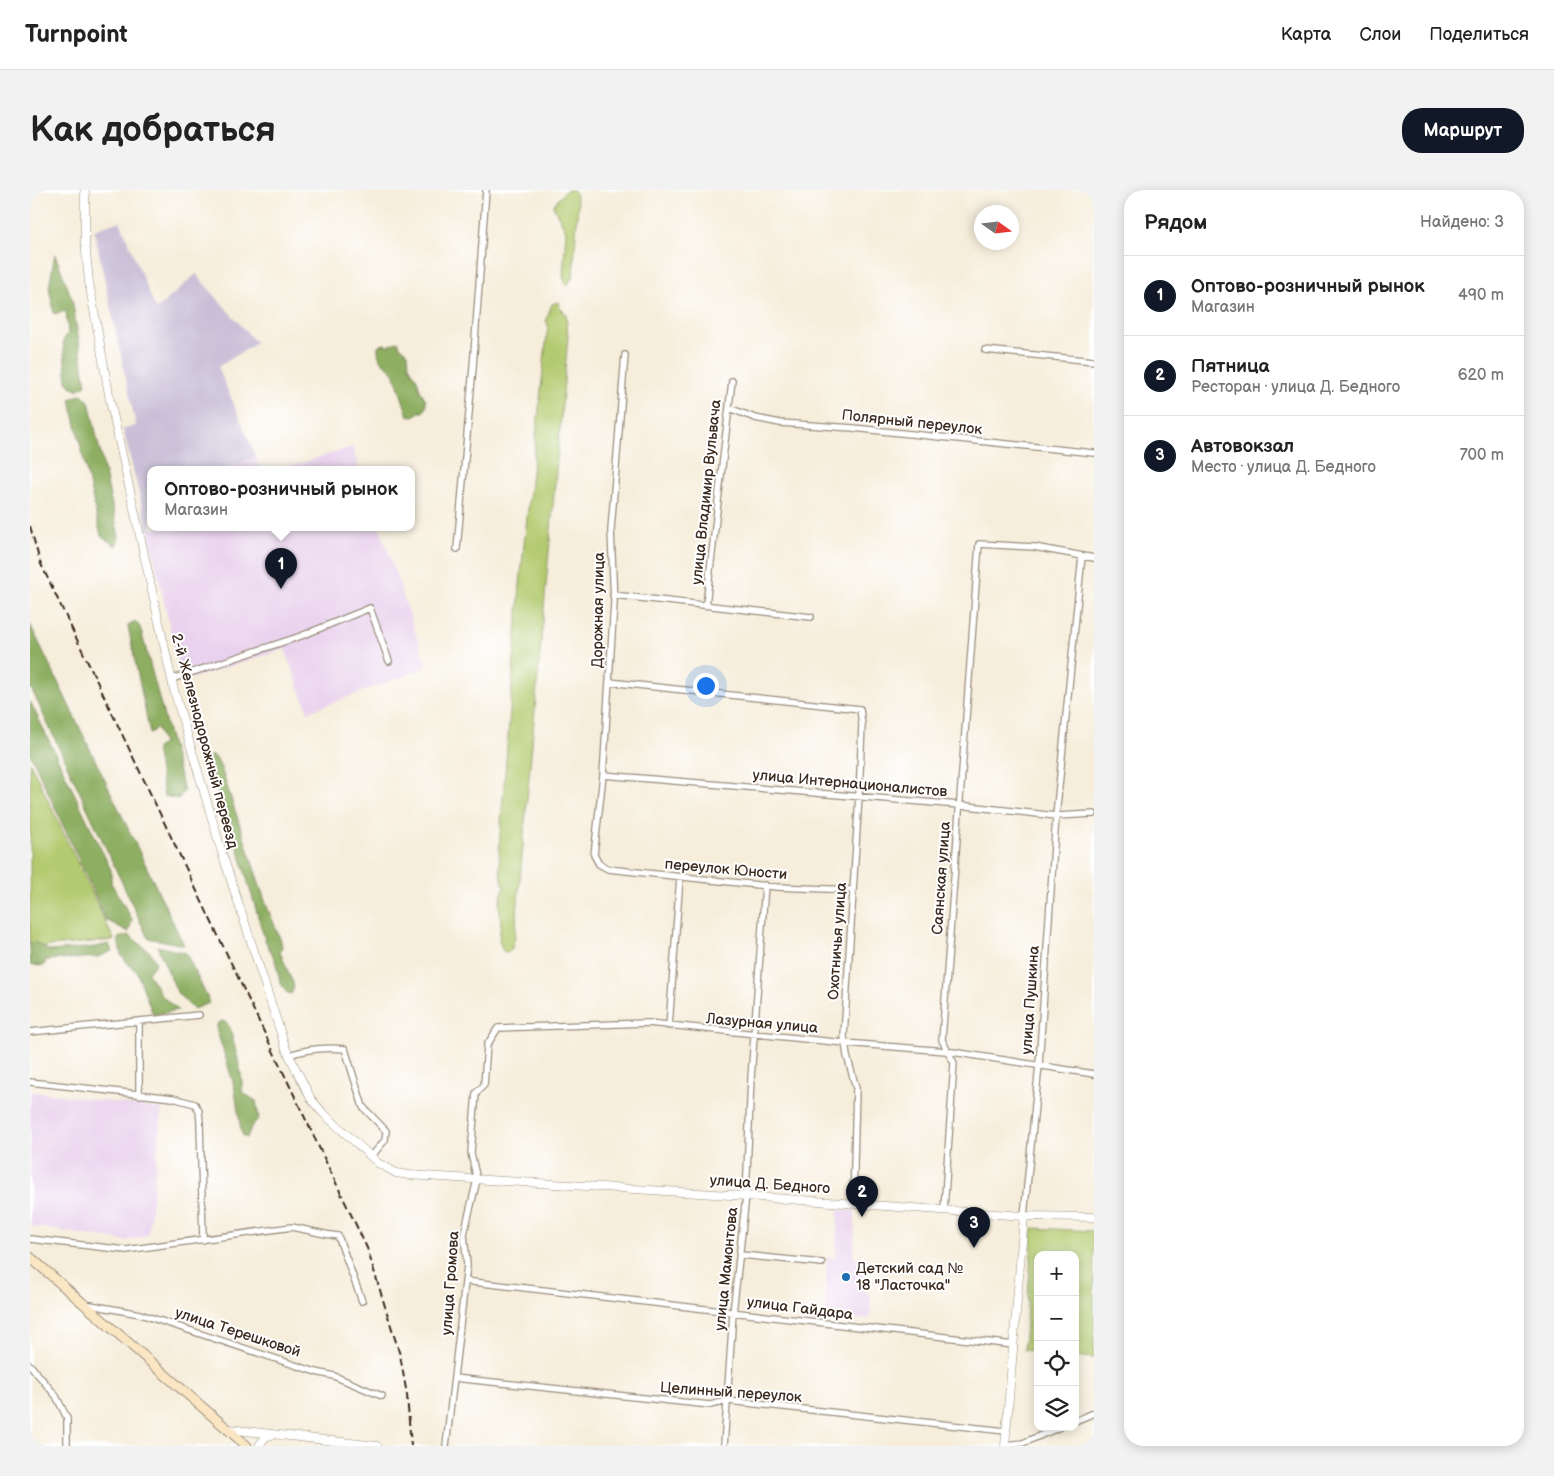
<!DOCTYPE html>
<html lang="ru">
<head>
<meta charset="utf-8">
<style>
	:root { --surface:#fff; --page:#f2f2f2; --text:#222; --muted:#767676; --line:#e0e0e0; --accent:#111827 }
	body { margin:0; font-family:"Balsamiq Sans",sans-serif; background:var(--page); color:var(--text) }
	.controls { position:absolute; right:15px; bottom:15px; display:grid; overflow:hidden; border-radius:10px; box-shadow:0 2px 12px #0003 }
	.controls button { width:45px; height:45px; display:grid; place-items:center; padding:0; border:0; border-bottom:1px solid var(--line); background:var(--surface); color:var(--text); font:25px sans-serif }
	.compass { position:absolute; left:944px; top:15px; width:45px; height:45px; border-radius:50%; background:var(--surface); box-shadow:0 2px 12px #0003; rotate:104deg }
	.you { position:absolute; left:675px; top:495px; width:18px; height:18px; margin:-12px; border:4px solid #fff; border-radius:50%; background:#1a73e8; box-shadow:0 0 0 8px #1a73e833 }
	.badge { display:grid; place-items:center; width:32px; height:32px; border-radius:50%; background:var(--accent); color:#fff; font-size:16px; font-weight:700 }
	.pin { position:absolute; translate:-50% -41px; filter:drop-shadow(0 1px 2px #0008) }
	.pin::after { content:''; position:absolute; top:26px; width:18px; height:15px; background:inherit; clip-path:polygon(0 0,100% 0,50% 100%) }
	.popup { position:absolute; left:117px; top:276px; width:268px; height:65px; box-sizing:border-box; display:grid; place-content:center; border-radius:10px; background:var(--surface); filter:drop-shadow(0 1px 4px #0005); font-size:16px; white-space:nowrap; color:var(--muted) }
	.popup b { font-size:19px; color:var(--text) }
	.popup::after { content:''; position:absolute; left:50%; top:100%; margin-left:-10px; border:10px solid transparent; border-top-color:var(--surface) }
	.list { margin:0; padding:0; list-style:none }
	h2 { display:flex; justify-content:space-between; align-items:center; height:65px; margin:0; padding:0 20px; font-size:21px }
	h2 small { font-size:16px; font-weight:400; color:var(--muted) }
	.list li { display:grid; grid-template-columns:32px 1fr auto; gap:15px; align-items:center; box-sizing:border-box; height:80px; padding:0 20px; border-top:1px solid var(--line) }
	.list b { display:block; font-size:19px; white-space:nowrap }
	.list p { margin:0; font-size:16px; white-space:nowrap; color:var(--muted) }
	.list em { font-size:16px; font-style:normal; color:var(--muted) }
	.icon { flex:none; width:28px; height:28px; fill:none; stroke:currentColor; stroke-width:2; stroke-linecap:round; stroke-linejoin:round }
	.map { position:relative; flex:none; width:1064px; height:1256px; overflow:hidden; border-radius:20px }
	header { display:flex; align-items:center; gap:30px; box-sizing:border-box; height:70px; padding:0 25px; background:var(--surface); border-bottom:1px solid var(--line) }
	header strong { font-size:24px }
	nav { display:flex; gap:28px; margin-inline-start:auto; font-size:18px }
	.intro { display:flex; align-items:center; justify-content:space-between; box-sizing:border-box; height:120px; padding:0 30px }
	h1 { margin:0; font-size:35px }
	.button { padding:12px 22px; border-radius:20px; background:var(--accent); color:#fff; font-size:18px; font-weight:700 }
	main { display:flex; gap:30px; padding:0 30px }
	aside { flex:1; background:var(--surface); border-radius:20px; box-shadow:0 2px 12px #0003 }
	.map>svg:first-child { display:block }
	.built { fill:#e9d2ed }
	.industrial { fill:#c9bfd7 }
	.green { fill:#b3cb70; stroke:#777a47 }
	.forest { fill:#8eaf62; stroke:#646c40 }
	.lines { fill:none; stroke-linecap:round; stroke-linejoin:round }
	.minor-casing { stroke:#988c7c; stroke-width:8 }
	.tertiary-casing { stroke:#988c7c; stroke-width:9 }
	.secondary-casing { stroke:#988c7c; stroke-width:11 }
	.minor { stroke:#fff; stroke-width:5.5 }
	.tertiary { stroke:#fff; stroke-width:8 }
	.secondary { stroke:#fbe6c4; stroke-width:9 }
	.rail { stroke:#3b2a1e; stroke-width:2; stroke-dasharray:8 4; stroke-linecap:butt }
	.poi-dot { fill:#1f6fb2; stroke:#fff; stroke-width:2 }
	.labels { text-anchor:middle; stroke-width:4; stroke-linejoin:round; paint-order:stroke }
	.street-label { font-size:15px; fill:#3b2a1e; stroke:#fff }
	.poi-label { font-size:15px; fill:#3b2a1e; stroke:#fff; text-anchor:start }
</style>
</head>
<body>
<header>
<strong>Turnpoint</strong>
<nav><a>Карта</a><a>Слои</a><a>Поделиться</a></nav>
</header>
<div class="intro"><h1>Как добраться</h1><a class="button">Маршрут</a></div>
<main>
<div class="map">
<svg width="1064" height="1256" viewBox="0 0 1064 1256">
	<rect width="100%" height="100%" fill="#fff"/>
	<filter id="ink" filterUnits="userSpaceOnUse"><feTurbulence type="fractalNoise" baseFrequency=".02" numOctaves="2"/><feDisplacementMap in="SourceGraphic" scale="10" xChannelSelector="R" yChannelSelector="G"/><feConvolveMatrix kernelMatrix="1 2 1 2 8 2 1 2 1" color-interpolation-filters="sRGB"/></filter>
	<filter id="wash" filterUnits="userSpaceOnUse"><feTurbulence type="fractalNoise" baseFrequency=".0096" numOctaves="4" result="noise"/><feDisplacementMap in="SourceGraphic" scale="20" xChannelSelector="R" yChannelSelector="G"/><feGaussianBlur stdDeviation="1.12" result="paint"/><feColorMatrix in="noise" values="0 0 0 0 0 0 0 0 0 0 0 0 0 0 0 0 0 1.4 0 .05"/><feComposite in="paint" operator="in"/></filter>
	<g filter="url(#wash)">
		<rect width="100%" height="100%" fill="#f6edda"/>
		<path class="built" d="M322 257 330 280H249Z
			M226 267 230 280H189Z
			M125 338H350L397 477 278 522 255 459 152 491 118 340Z
			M0 901 132 919 118 1045 96 1051 0 1036Z
			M808 1020 825 1021 824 1069H836L835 1103 841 1104 840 1129 795 1128 797 1067H806Z"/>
		<path class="industrial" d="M90 31 126 120 166 84 226 153 188 177 226 267 189 280H121V338H125L118 340 93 239 106 236 64 40Z"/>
		<path class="green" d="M536 0H544L548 14 543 87 537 96 533 87 536 41 523 16C526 10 532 6 536 0Z
			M528 112 530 118 536 124 538 146 485 746 482 758 478 763 473 761 469 751 471 730 469 714 474 697 470 682 469 658 491 383 518 135 516 130 522 114Z
			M0 572 84 750 0 758Z
			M1003 1038 1064 1041V1168L1045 1166V1065H1008V1162L994 1160Z"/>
		<path class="forest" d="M25 64 42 109 56 195 46 200 37 193 33 151 38 143 36 121 24 124 19 97Z
			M368 151 370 156 378 163 379 176 387 189 390 200 396 210V216L393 222H389L384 226H378L364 183C356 172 347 175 348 156L354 154 358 156Z
			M52 204 59 211 89 347 86 356 71 346 40 209Z
			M105 431 110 437 154 601 148 609 134 606 126 558 133 554 127 537 120 544 98 436Z
			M0 434 154 755 118 748 0 496Z
			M0 511 81 680V693L102 729 99 742 76 730 0 563Z
			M181 565 186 568 191 578 236 714 251 751 252 757 250 762 263 793 264 798 261 804 256 802 250 792 245 770 235 750 209 662 178 574V569Z
			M99 745 121 763 126 773 118 783 132 806 148 820 123 825 107 782 98 774 91 765 88 748Z
			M5 752 20 761 65 757 79 754 82 761 69 767 16 770 14 776 0 775V753Z
			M127 756 156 763 180 813 163 819 148 804Z
			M192 831 197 833 200 838C204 856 214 885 212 902L226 911 229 928 221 937 217 948 213 946 211 941 204 895 186 838 188 833Z"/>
	</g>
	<g filter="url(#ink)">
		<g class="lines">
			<g class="minor-casing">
				<path id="minor" d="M955 160 1064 171
					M595 165 581 340 584 413 573 585 564 665 569 674 578 679 747 697 823 700
					M699 218 725 228 750 233 823 238 1064 263
					M427 359 443 177 456 0
					M583 405 781 427
					M676 415 702 191
					M142 489 271 446 340 418 359 471
					M579 492 830 519 832 535 829 606 814 846 817 866 826 898 823 1013
					M573 585 929 615 1026 626 1064 624
					M109 831V905
					M639 836 650 687
					M0 842 169 825
					M259 865C276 859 297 857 315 859L333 917 356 941 355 950 341 967
					M0 892 143 908 165 914 169 921 170 932 173 1050
					M914 1020 924 873 912 850 949 354 1004 357 1064 368
					M994 1026 1009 875 1026 626 1052 366
					M0 1049 96 1060 262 1037C278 1040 292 1044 308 1046L332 1111
					M711 1065 792 1073
					M435 1091 984 1155
					M55 1114 110 1124 286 1182 304 1186 352 1206
					M0 1175 26 1206 37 1228V1256
					M424 1188 680 1215 698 1211 976 1241
					M1045 1231 1064 1223
					M975 1255 993 1253 1030 1237
					M416 1256 437 1075 434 1044 447 990 441 963 446 903 454 895 457 855 468 838 618 833 815 853 916 861 1064 884
					M694 1256 703 1123 716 1006 721 888 735 695"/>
			</g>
			<g class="tertiary-casing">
				<path id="tertiary" d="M55 0V52L59 92 80 210 144 500 193 666 256 859 281 909 292 922 348 973 366 983 379 985 716 1006 994 1026 1064 1027
					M198 1239 347 1256
					M229 1256 235 1247 242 1245
					M975 1256 994 1026"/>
			</g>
			<g class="secondary-casing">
				<path id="secondary" d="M0 1067 217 1256"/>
			</g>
			<use href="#minor" class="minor"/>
			<use href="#tertiary" class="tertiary"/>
			<use href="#secondary" class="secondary"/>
			<path class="rail" d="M0 11 4 0
				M0 336 10 372 337 1058 370 1165 377 1205 381 1256"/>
		</g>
	</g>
	<circle class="poi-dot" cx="816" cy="1087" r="5"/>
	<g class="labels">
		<g class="street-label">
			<text transform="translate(882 232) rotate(6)" y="5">Полярный переулок</text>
			<text transform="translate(676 302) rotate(-84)" y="5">улица Владимир Вульвача</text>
			<text transform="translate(568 420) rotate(-89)" y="5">Дорожная улица</text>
			<text transform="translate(175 551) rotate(75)" y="5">2-й Железнодорожный переезд</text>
			<text transform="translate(820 593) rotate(5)" y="5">улица Интернационалистов</text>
			<text transform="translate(696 679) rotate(5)" y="5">переулок Юности</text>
			<text transform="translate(911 688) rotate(-86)" y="5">Саянская улица</text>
			<text transform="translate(807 751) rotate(-86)" y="5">Охотничья улица</text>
			<text transform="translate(1000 810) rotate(-86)" y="5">улица Пушкина</text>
			<text transform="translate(732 833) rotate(5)" y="5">Лазурная улица</text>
			<text transform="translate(740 994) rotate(4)" y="5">улица Д. Бедного</text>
			<text transform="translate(696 1079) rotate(-84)" y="5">улица Мамонтова</text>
			<text transform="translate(420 1093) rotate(-86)" y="5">улица Громова</text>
			<text transform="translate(770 1118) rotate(7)" y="5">улица Гайдара</text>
			<text transform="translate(208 1142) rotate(18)" y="5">улица Терешковой</text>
			<text transform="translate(701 1202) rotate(4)" y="5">Целинный переулок</text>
		</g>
		<g class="poi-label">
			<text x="826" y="1083">Детский сад №<tspan x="826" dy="17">18 "Ласточка"</tspan></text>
		</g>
	</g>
</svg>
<div class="controls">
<button>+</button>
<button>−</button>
<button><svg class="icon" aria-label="locate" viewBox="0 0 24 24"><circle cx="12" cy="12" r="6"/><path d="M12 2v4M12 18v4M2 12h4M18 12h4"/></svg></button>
<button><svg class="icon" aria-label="layers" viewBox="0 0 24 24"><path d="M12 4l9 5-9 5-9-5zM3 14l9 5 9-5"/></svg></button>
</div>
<svg class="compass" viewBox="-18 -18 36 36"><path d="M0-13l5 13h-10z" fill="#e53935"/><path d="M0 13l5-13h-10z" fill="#767676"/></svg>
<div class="you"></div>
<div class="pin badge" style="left:251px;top:399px">1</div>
<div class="popup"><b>Оптово-розничный рынок</b>Магазин</div>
<div class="pin badge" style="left:832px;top:1027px">2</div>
<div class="pin badge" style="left:944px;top:1058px">3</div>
</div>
<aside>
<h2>Рядом<small>Найдено: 3</small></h2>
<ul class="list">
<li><span class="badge">1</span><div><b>Оптово-розничный рынок</b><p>Магазин</p></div><em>490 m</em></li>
<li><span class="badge">2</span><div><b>Пятница</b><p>Ресторан · улица Д. Бедного</p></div><em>620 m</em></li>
<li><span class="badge">3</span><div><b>Автовокзал</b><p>Место · улица Д. Бедного</p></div><em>700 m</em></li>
</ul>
</aside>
</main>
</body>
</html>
